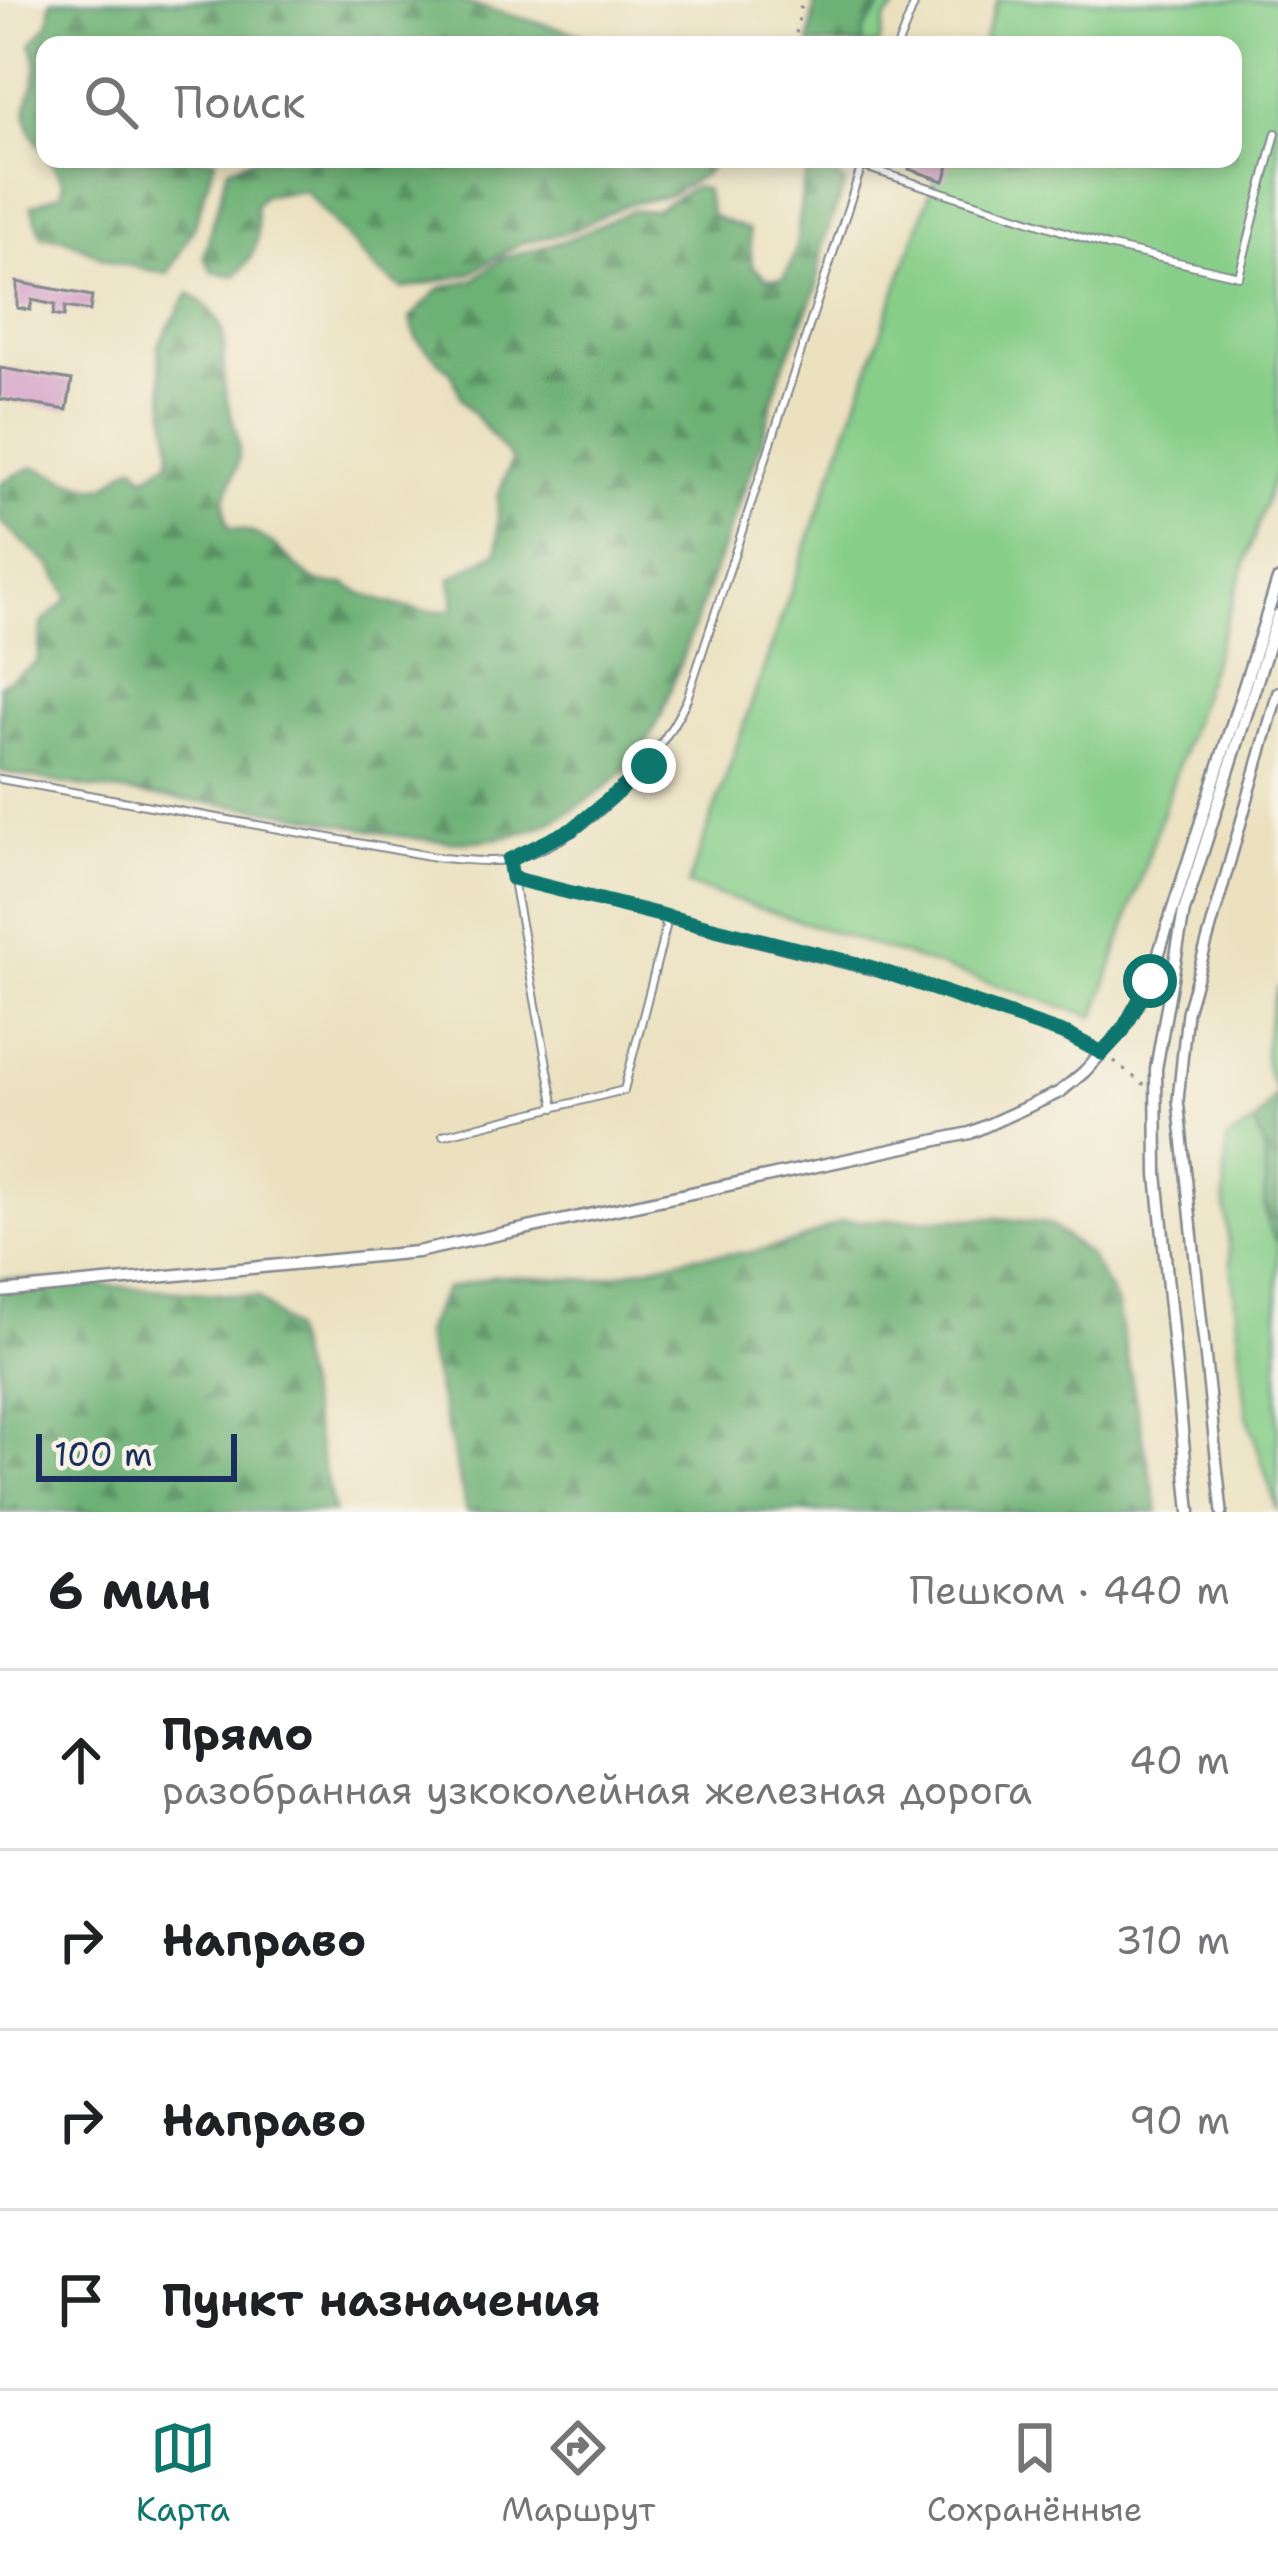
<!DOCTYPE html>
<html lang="ru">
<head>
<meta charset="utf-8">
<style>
	:root { --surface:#fff; --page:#f6f6f6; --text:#202124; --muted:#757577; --line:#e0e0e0; --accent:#0f766e }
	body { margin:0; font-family:"Shantell Sans",sans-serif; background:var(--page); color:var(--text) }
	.scale { position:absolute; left:36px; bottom:30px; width:201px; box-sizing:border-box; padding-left:12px; border:6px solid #1b2f5e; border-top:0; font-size:33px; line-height:42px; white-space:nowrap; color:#1b2f5e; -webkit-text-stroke:9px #f7f3e8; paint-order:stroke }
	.stop { position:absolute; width:36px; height:36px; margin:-27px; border:9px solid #0f766e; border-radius:50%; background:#fff }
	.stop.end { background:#0f766e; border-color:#fff; box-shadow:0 3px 12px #0008 }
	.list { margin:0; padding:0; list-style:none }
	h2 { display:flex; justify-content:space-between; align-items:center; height:156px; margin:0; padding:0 48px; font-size:51px }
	h2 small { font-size:39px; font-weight:400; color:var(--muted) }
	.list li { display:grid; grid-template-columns:78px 1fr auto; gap:36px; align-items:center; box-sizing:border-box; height:180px; padding:0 48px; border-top:3px solid var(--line) }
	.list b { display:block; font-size:45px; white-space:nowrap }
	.list p { margin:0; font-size:39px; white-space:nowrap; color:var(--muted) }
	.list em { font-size:39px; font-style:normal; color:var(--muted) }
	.icon { flex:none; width:66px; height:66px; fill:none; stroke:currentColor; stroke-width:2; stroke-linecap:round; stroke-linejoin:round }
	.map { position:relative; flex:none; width:1278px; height:1512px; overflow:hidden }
	.search { position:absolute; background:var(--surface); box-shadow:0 6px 18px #0003; left:36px; right:36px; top:36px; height:132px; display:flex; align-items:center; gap:30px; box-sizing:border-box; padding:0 42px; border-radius:24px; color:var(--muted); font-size:45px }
	.sheet { height:876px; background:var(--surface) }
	nav { display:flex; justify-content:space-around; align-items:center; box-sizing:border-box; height:168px; border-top:3px solid var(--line); background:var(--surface); font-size:33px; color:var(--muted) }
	nav a { display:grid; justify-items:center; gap:6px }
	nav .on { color:var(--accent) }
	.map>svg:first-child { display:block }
	.grass { fill:#87ce88; stroke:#517e73; stroke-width:3 }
	.forest { fill:url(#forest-firs); stroke:#447069; stroke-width:3 }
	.building { fill:#d19bc5 }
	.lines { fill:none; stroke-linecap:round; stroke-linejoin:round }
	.service-casing { stroke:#83888e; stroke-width:10 }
	.pedestrian-casing { stroke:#83888e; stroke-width:14 }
	.minor-casing { stroke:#83888e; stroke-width:15 }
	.path { stroke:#83888e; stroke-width:3; stroke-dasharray:3 9; stroke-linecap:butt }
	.service { stroke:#fff; stroke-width:6 }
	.pedestrian { stroke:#fff; stroke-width:9 }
	.minor { stroke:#fff; stroke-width:10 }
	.route { stroke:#0f766e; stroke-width:15 }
</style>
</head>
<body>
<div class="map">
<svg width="1278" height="1512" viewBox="0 0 1278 1512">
	<defs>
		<pattern id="forest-firs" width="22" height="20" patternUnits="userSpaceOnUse" patternTransform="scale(3)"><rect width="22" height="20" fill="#6db174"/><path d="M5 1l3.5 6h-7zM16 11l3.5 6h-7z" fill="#599062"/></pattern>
	</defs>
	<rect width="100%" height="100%" fill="#f7f3e8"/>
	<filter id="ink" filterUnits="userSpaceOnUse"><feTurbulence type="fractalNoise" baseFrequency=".00833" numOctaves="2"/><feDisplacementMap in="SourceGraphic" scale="24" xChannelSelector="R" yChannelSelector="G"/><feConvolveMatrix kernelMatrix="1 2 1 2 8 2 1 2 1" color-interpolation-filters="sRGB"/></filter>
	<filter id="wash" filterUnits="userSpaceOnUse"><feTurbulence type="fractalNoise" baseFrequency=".004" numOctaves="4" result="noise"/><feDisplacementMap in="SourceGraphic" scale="48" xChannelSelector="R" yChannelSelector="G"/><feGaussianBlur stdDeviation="2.7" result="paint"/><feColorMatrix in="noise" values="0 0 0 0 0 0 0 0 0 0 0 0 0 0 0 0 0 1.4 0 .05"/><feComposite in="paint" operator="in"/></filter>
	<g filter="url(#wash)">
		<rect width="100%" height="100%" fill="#ebe1bf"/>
		<path class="grass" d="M887 0H904L885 19 879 45H862L864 29Z
			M998 0H1278V464L1095 1017 688 885 942 159H1233V45H982Z
			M1278 986V1092C1255 1063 1268 1020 1278 986Z
			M1255 1123C1278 1170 1250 1204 1278 1243V1512L1247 1415 1224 1197 1227 1140Z"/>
		<path class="forest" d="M51 0H455L591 37 666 45H45V152C1 101 53 90 31 44L49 23Z
			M815 0H887L864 29 862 45H809Z
			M50 159H215L195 225 168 274 109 261 66 239 42 236 31 206 62 193 63 182Z
			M252 159H718L703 175 667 196 625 205 569 232 521 243 469 274 403 289 376 270 305 191 264 195 255 206C260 238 259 254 235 276L212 272 204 256 228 168Z
			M817 161 845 184 822 246 816 290 780 374 761 444 660 718C638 761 615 784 574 809 470 874 373 824 263 809 175 798 87 791 0 771V685L37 663 42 623 69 598 51 566 0 521V483L32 467C52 470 87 493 104 486 118 481 121 469 135 465L145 477 170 461 171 450 158 345 189 293C241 327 217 345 225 391 228 411 240 435 239 455 236 486 216 491 229 528 295 534 289 591 345 584 366 599 431 619 454 608L451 578 498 551V496L512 460 462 400 452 374 417 339 410 319 440 288 473 280 503 258 570 239 630 211 655 210 693 187 705 189 712 216 749 230 752 266 767 278 782 279C811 244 788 187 817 161Z
			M1278 1092V1243C1250 1204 1278 1170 1255 1123Z
			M998 1218 1049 1224 1090 1256 1116 1302 1158 1512H467L424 1333 445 1289 495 1276 596 1280 694 1256 747 1253 795 1242 843 1221Z
			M0 1278 257 1297 291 1329 334 1512H0Z"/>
		<g id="blocks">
			<path class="building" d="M912 159H951L944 181 909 169Z
				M17 282 92 296 90 311 65 307 64 317 53 315 55 305 32 300 30 310 17 308Z
				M0 368 72 380 67 410 0 399Z"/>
		</g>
	</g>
	<g filter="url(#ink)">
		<use href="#blocks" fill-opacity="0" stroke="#83888e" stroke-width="3"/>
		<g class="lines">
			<g class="service-casing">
				<path id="service" d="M898 45 916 0
					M862 166 1108 246 1239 276 1276 133
					M0 779 441 858C462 859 486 863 506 860 583 846 656 765 687 699L864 159
					M509 859 555 1108
					M662 918 945 990
					M443 1135 624 1090 666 927 662 918 512 878"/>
			</g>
			<g class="pedestrian-casing">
				<path id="pedestrian" d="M1222 1512 1178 1100 1187 1012 1278 692"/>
			</g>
			<g class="minor-casing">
				<path id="minor" d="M0 1292 417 1252 970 1133 1060 1092 1084 1072 1123 1030 1150 981 1278 580
					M1190 1512 1157 1174 1156 1069 1184 911 1278 615"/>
			</g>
			<path class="path" d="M794 45 802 0
				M954 994 1091 1045
				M1114 1061 1144 1085"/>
			<use href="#service" class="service"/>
			<use href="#pedestrian" class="pedestrian"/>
			<use href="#minor" class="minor"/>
		</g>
	</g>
	<g class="lines" filter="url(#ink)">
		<path class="route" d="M649 766 573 829 509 860 512 878 873 968 1068 1035 1102 1053 1123 1030 1150 981"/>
	</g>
</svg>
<div class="scale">100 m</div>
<div class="stop" style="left:1150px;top:981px"></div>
<div class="stop end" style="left:649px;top:766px"></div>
<div class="search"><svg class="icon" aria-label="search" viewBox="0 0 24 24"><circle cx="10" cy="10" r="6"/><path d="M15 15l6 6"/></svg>Поиск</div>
</div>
<section class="sheet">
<h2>6 мин<small>Пешком · 440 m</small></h2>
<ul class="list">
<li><svg class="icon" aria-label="ahead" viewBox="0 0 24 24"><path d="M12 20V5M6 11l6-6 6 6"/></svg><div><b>Прямо</b><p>разобранная узкоколейная железная дорога</p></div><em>40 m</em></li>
<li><svg class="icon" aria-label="right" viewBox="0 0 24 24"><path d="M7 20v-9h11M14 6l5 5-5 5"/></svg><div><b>Направо</b></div><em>310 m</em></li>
<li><svg class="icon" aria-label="right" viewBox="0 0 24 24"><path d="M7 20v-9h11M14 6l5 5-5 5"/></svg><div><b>Направо</b></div><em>90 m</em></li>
<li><svg class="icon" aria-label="arrive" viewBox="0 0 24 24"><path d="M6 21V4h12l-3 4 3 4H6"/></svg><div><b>Пункт назначения</b></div></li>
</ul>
</section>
<nav>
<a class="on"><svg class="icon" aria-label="map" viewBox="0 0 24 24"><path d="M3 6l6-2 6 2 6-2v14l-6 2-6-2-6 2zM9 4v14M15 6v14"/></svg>Карта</a>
<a><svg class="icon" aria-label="directions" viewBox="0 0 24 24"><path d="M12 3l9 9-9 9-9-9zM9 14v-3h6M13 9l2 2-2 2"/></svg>Маршрут</a>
<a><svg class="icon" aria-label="saved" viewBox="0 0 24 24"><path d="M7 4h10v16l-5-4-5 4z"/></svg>Сохранённые</a>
</nav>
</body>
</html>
